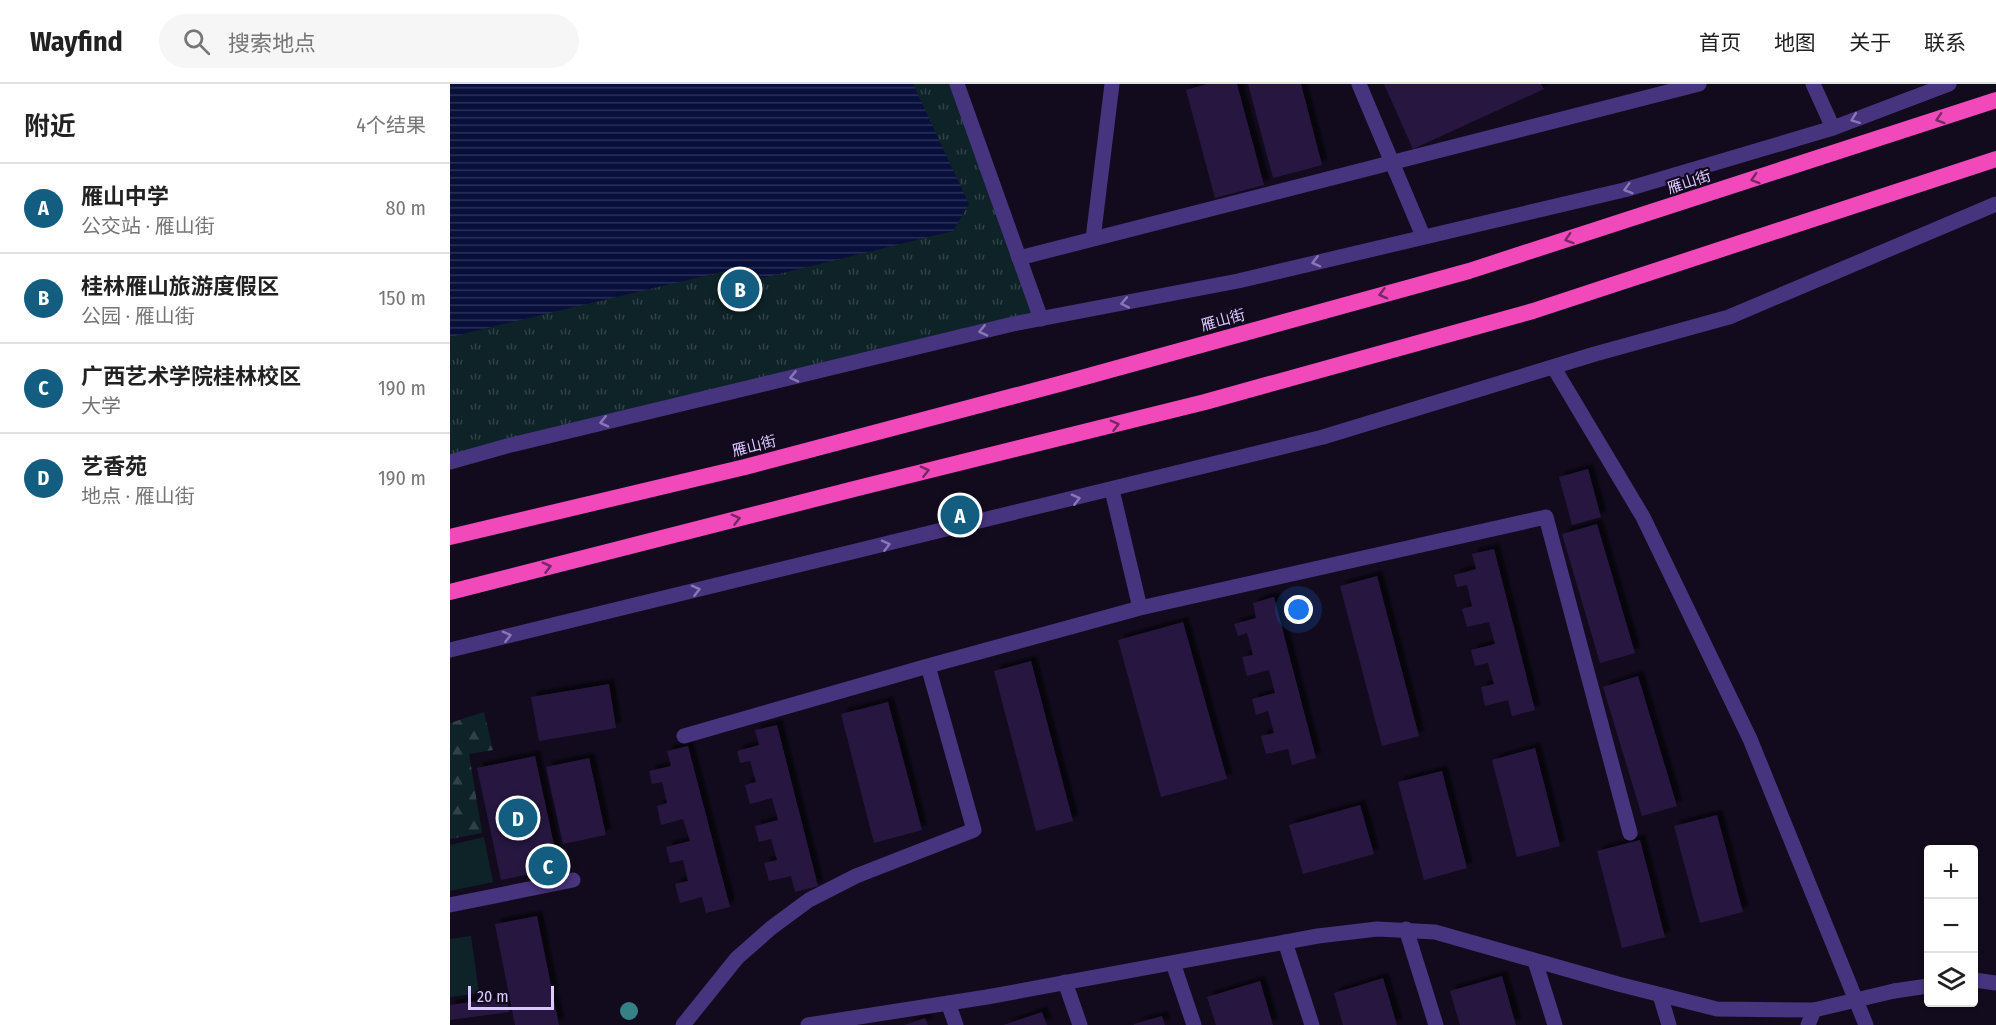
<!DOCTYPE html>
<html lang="zh">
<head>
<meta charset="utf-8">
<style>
	:root { --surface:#fff; --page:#f6f6f6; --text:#222; --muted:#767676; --line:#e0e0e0; --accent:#135e80 }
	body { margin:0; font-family:"Fira Sans Condensed","Noto Sans SC",sans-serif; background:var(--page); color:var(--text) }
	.controls { position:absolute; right:18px; bottom:18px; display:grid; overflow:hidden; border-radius:6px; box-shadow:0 2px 4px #0004 }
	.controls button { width:54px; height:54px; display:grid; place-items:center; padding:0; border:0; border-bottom:2px solid var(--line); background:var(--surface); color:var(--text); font:30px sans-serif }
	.scale { position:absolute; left:18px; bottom:15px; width:86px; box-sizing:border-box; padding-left:6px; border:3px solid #dac8ff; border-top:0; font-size:16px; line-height:21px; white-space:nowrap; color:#dac8ff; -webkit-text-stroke:4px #120b1e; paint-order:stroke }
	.you { position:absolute; left:849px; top:526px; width:21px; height:21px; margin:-15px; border:4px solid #fff; border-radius:50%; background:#1a73e8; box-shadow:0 0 0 9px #1a73e833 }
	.badge { display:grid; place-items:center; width:39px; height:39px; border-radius:50%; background:var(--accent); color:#fff; font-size:20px; font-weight:700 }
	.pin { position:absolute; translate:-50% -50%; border:3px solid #fff; box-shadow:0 2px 6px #0006 }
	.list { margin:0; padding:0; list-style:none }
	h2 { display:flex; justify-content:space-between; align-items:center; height:78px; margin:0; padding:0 24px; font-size:26px }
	h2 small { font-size:20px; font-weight:400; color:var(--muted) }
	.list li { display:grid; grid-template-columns:39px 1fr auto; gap:18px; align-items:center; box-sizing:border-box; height:90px; padding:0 24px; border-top:2px solid var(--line) }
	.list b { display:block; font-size:22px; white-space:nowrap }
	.list p { margin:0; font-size:20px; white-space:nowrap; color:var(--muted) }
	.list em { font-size:20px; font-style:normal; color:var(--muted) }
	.icon { flex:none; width:33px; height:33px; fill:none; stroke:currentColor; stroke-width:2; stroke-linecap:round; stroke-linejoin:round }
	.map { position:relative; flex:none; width:1546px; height:941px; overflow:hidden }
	header { display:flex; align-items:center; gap:36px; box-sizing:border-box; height:84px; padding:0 30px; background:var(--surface); border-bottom:2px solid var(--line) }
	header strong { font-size:28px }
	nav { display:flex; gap:33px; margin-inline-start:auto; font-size:21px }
	.search { width:420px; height:54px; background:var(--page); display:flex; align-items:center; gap:15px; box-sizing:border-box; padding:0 21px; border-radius:33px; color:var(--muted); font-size:22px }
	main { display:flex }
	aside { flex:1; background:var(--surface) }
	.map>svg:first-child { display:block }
	.grass { fill:#0e2328 }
	.forest { fill:url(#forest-firs) }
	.park { fill:url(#park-tufts) }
	.water { fill:url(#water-rules) }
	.building { fill:#27173f; filter:url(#shadow) }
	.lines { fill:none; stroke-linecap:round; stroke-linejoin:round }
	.service { stroke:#47347e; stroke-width:15 }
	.minor { stroke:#47347e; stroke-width:15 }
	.tertiary { stroke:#47347e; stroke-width:15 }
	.trunk { stroke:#f149ba; stroke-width:16 }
	.minor-bridge { stroke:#47347e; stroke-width:15 }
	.tree { fill:#358186 }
	.oneway { stroke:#8977b8 }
	.oneway2 { stroke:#762764 }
	.labels { text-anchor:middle; stroke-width:4.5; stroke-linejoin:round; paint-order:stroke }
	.street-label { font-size:15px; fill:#dac8ff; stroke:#120b1e }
</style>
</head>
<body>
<header>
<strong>Wayfind</strong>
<div class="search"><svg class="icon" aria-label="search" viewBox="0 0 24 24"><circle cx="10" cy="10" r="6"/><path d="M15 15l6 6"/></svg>搜索地点</div>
<nav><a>首页</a><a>地图</a><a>关于</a><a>联系</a></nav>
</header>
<main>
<aside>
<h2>附近<small>4个结果</small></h2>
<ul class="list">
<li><span class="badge">A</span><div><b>雁山中学</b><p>公交站 · 雁山街</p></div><em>80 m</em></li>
<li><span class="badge">B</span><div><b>桂林雁山旅游度假区</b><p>公园 · 雁山街</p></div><em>150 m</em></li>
<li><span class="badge">C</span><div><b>广西艺术学院桂林校区</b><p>大学</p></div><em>190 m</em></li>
<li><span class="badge">D</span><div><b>艺香苑</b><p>地点 · 雁山街</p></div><em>190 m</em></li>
</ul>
</aside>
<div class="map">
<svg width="1546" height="941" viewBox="0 0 1546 941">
	<defs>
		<pattern id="forest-firs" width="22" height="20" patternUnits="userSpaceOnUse" patternTransform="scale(1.5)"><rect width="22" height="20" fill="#0e2328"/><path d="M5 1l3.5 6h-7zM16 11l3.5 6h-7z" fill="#304148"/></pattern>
		<pattern id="park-tufts" width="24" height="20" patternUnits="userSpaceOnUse" patternTransform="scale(1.5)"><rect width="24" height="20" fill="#0e2328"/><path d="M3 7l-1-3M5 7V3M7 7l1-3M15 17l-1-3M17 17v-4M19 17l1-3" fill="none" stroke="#304148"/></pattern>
		<pattern id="water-rules" width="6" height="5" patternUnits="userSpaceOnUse" patternTransform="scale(1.5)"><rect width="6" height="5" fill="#070f3a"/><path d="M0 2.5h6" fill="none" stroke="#2b3058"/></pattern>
		<filter id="shadow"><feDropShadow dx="5.5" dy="-5.5" stdDeviation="1.5" flood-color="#0009"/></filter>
	</defs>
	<rect width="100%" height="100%" fill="#120b1e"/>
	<path class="grass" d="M34 753 43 798 0 807V761Z
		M21 852 29 909 0 913V855Z"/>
	<path class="forest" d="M34 628 43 666 19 670 32 749 0 755V639Z"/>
	<path class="park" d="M0 0H507L591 235 0 378Z"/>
	<path class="water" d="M0 0H463L519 120 503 147 313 194 296 182 0 253Z"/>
	<path class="building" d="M757 0H787L814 101 765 114 736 6Z
		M798 0H851L872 81 823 94Z
		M934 0H1091L1094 5 963 65Z
		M1138 385 1151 433 1122 441 1109 393Z
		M1147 440 1185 569 1150 579 1112 450Z
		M1044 465 1085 626 1062 632 1058 616 1035 622 1031 603 1044 600 1038 579 1025 582 1021 566 1045 560 1039 538 1017 543 1012 525 1022 522 1017 501 1007 503 1004 491 1026 485 1022 470Z
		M927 492 969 652 932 662 890 502Z
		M824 513 866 674 842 681 838 665 816 670 811 652 824 649 818 627 806 631 802 615 825 609 819 586 797 592 792 573 803 571 797 549 788 552 784 540 806 534 803 519Z
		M733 538 777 695 711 713 668 556Z
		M581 577 623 737 586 747 544 587Z
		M1188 592 1227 722 1192 732 1153 603Z
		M159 600 166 644 89 657 81 613Z
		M438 618 472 746 424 759 391 630Z
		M327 641 368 802 345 808 341 792 319 797 314 779 327 776 321 755 309 758 305 742 328 736 322 714 300 720 295 701 306 698 300 677 290 679 287 667 309 661 305 646Z
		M238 662 280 823 256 829 252 813 230 819 225 800 238 797 233 776 220 779 216 763 240 757 233 735 211 741 207 722 217 719 212 698 202 700 199 687 221 682 217 667Z
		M1085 664 1110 762 1067 773 1042 676Z
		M85 672 109 784 51 796 27 684Z
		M139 674 156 751 113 760 96 683Z
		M992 687 1017 784 974 796 948 698Z
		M910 721 924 770 853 790 839 741Z
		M1267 731 1293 828 1250 839 1224 742Z
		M1190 756 1215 853 1172 864 1147 767Z
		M87 832 109 941H65L45 840Z
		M1052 892 1066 941H1010L1000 907Z
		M933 894 947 941H893L884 909Z
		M810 897 823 941H766L757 913Z
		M57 913 59 928 0 936V921Z
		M592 928 597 941H553Z
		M712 932 715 941H684V940Z
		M475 934 478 941H454Z"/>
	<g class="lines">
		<path class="service" d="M909 0 973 152
			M1363 0 1383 44
			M643 155 662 0
			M569 174 1249 0
			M662 406 690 524
			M234 652 478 582 690 524 1096 433 1180 749
			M0 821 123 796
			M956 845 986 941
			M835 858 862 941
			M1085 877 1105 941
			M723 879 744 941
			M615 898 630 941
			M1210 911 1219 941
			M498 919 506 941
			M233 941 287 874 321 844 359 816 406 792 524 746 478 582
			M1358 941 1364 926"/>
		<path class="minor" d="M507 0 591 235
			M1524 896 1546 899
			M1444 907 1478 902
			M358 941 537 913 868 852 927 845 985 848 1168 900 1267 925 1364 926"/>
		<path class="tertiary" d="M1104 284 1193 433 1300 655 1416 941
			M0 378 57 362 563 240 788 197 1174 106 1383 44 1499 0
			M0 566 873 353 1145 270 1279 233 1546 120"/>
		<path class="trunk" d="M0 453 295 383 613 299 1019 187 1546 16
			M0 508 404 405 755 318 1083 227 1546 75"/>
		<path class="minor-bridge" d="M1364 926 1444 907"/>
	</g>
	<circle class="tree" cx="179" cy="927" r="9"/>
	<defs><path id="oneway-chevron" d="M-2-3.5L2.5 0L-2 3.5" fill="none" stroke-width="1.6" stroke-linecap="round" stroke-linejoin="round" transform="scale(1.5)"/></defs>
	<g class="oneway">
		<use href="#oneway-chevron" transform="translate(1405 35) rotate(159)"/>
		<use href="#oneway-chevron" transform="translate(1178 105) rotate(164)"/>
		<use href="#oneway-chevron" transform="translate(866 178) rotate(166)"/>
		<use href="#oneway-chevron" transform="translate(675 219) rotate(169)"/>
		<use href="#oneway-chevron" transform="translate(533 247) rotate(167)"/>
		<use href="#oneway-chevron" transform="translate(344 293) rotate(167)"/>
		<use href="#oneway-chevron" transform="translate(154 338) rotate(167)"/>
		<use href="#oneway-chevron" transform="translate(626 415) rotate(-14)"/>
		<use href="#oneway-chevron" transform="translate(436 461) rotate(-14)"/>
		<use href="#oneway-chevron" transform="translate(246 506) rotate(-14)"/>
		<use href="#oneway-chevron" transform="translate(57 552) rotate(-14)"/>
	</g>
	<g class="oneway2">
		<use href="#oneway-chevron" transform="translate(1490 35) rotate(162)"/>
		<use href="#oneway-chevron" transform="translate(1305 95) rotate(162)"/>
		<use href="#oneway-chevron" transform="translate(1119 155) rotate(162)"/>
		<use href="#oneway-chevron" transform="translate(933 210) rotate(165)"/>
		<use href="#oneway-chevron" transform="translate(665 341) rotate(-14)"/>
		<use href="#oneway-chevron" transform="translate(475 387) rotate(-14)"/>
		<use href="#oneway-chevron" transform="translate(286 435) rotate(-14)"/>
		<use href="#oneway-chevron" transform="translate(97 483) rotate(-15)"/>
	</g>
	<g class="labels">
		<g class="street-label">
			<text transform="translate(1239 98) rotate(-18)" y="5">雁山街</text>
			<text transform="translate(773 236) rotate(-15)" y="5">雁山街</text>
			<text transform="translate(304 362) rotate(-14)" y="5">雁山街</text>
		</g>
	</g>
</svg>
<div class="controls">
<button>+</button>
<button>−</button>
<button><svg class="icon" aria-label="layers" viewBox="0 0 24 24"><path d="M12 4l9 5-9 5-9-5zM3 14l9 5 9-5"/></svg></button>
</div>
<div class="scale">20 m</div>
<div class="you"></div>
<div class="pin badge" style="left:510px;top:431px">A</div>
<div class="pin badge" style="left:290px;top:205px">B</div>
<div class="pin badge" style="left:98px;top:782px">C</div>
<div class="pin badge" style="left:68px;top:734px">D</div>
</div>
</main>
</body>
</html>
